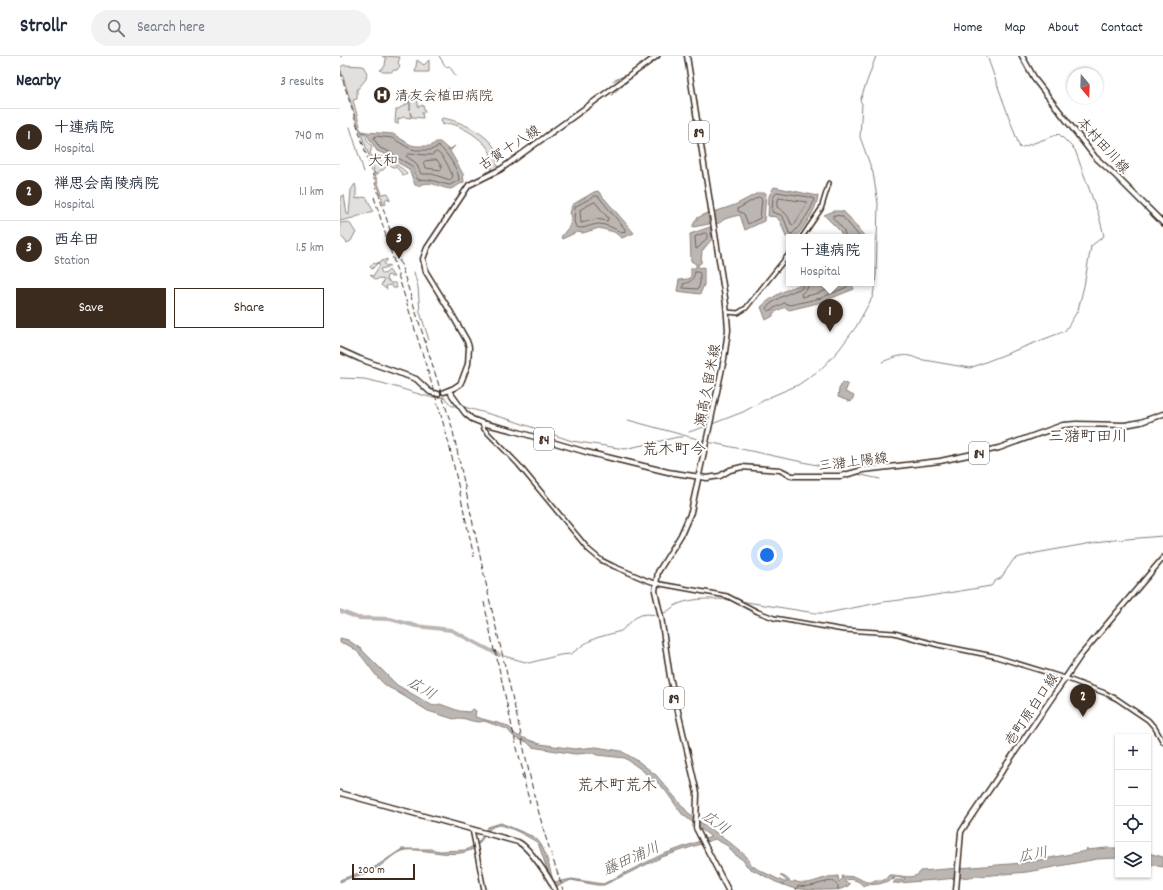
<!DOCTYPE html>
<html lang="en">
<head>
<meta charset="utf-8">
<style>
	:root { --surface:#fff; --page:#f2f2f3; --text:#1f2937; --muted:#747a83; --line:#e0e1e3; --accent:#3b2a1e }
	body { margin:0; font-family:Dekko,"Klee One",sans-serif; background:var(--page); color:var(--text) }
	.controls { position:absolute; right:12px; bottom:12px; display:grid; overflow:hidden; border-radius:0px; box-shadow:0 1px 3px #0004 }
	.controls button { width:36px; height:36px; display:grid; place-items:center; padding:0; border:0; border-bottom:1px solid var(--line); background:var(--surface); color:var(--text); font:20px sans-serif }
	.compass { position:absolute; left:727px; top:12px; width:36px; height:36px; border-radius:50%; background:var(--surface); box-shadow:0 1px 3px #0004; rotate:161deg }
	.scale { position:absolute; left:12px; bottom:10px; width:63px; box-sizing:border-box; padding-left:4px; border:2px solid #3b2a1e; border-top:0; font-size:11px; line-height:14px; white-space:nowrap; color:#3b2a1e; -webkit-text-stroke:3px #fff; paint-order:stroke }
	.you { position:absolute; left:427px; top:499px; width:14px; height:14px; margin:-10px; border:3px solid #fff; border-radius:50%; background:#1a73e8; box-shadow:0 0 0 6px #1a73e833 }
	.badge { display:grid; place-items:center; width:26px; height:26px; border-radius:50%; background:var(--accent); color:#fff; font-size:13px; font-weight:700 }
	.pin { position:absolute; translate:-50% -33px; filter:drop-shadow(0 1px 2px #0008) }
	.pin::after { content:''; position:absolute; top:21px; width:14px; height:12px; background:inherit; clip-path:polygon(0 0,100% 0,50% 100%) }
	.popup { position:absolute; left:446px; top:178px; width:88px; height:52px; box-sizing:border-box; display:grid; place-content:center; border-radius:0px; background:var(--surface); filter:drop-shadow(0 1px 3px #0005); font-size:13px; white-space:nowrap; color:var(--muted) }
	.popup b { font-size:15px; color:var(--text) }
	.popup::after { content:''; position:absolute; left:50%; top:100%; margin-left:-8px; border:8px solid transparent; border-top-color:var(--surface) }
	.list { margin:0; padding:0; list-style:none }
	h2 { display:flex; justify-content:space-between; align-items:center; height:52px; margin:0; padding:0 16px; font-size:17px }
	h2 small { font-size:13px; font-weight:400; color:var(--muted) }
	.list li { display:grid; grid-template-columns:26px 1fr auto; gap:12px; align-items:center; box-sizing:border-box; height:56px; padding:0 16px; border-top:1px solid var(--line) }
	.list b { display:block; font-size:15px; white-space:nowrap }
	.list p { margin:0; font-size:13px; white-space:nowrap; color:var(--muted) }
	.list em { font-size:13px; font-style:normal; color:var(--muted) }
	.actions { display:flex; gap:8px; padding:12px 16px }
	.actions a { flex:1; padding:9px 0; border:1px solid var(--accent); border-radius:0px; text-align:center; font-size:14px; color:var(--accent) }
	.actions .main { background:var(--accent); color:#fff }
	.icon { flex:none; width:22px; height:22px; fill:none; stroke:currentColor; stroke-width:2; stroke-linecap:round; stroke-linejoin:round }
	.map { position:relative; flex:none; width:823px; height:834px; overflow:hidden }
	header { display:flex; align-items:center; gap:24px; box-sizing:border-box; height:56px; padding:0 20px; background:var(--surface); border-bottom:1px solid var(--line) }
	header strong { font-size:19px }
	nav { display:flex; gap:22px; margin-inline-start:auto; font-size:14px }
	.search { width:280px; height:36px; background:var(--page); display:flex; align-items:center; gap:10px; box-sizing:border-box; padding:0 14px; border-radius:22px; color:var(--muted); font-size:15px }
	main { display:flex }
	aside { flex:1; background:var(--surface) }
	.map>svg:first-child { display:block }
	.green { fill:#e2e0de; stroke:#8e857e }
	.water { fill:#bcb6b3; stroke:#887e77 }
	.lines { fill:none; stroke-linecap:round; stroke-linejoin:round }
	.shore { stroke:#6f625a; stroke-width:1 }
	.stream { stroke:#887e77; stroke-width:1 }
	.river { stroke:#bcb6b3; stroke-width:4 }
	.minor-casing { stroke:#3b2a1e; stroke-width:6 }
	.major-casing { stroke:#3b2a1e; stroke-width:7 }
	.minor { stroke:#fff; stroke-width:3 }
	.major { stroke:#fff; stroke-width:4 }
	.rail { stroke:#3b2a1e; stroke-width:1; stroke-dasharray:6 3; stroke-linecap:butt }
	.labels { text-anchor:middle; stroke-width:4; stroke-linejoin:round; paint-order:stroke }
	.shield { fill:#fff; stroke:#766a62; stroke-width:1 }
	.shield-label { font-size:13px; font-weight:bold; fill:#3b2a1e }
	.poi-label { font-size:14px; fill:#3b2a1e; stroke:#fff; text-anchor:start }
	.street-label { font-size:14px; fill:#3b2a1e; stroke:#fff }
	.neighbourhood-label { font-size:15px; fill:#3b2a1e; stroke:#fff }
	.water-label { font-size:15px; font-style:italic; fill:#685b52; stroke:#fff }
	.quarter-label { font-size:16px; fill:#3b2a1e; stroke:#fff }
</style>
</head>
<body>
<header>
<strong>Strollr</strong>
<div class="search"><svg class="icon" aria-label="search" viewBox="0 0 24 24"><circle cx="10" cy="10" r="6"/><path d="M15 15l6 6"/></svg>Search here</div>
<nav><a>Home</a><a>Map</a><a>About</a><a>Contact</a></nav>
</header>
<main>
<aside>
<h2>Nearby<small>3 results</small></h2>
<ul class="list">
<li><span class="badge">1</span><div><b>十連病院</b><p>Hospital</p></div><em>740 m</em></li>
<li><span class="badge">2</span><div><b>禅思会南陵病院</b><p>Hospital</p></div><em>1.1 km</em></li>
<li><span class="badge">3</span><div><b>西牟田</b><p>Station</p></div><em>1.5 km</em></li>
</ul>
<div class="actions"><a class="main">Save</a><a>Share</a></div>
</aside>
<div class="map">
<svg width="823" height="834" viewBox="0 0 823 834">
	<rect width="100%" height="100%" fill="#fff"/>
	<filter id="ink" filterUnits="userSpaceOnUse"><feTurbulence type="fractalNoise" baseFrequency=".025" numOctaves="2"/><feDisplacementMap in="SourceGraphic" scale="8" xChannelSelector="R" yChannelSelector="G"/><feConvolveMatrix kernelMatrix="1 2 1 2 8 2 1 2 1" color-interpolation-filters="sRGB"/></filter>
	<g filter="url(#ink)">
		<path class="green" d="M42 0 60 1 58 7 60 10 57 14H54L51 16H43L40 14 45 10 46 2Z
			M77 4 84 9 89 4V16H75Z
			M4 9 23 10 27 17 26 23 17 34V43L13 44 20 70 18 69 0 11Z
			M71 36 77 37 78 51 83 49 85 56 82 57 83 62 72 61 70 56 71 62 64 61 58 63V68L55 67 56 54 69 47 67 41H70V54Z
			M103 62C120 65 149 78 156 95 158 101 157 108 157 114L151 118C152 111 152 105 151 99 148 86 124 71 112 68 109 67 106 68 103 69L101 63Z
			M21 77H24L28 85 32 90 30 98 32 100C35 100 39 100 42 101 46 101 65 114 67 117L66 119H63L56 111H53L49 108 43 114 39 115 38 118H36L34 116 42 138 48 137 50 145 48 142 45 144 46 148 44 149 33 115 34 114Z
			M15 128 16 131V143L23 141 27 142 33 155 13 162 0 165V141L4 139 7 158 9 159 11 134Z
			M9 166 16 177 14 179 11 185 7 187 0 179V167Z
			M47 203V205L44 207 46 210 49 209V211L40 213 42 217 45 218 49 214 54 221H51L50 219 47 220 46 224 51 227H55L57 232H53L51 229 46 230 47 233H46L41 229 44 224 39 222 36 224 30 219 33 220 40 209 38 207 32 213 30 211 33 207 35 208Z"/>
		<path class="water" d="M18 70 22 75 26 76 53 78 71 89 76 90H91L96 86H100L109 94 115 90 110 95 123 118 124 126 111 133C98 132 92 123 78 130L75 129 69 113 55 105 50 100 37 95 26 77 21 76Z
			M434 131 478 140C476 155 465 169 456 181H446L441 167 437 161 428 160 429 140Z
			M258 135 294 177 282 182 274 176 259 172 243 177 237 176 222 183 221 181 231 168 230 166 232 159 230 158 232 149 254 136Z
			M418 137H426L424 165 405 174 400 159C395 160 390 161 385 163 381 165 380 168 375 168L374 156 395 149Z
			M494 155H503L510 162 525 181H503L500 175 484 159Z
			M368 157 369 168 353 171V169L357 162Z
			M370 171 372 183 362 195 361 207 358 208 359 212 364 211V229L360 238 337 235 339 224 348 223 351 220V212H356V208L351 205 350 178Z
			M465 227H511L514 233 482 246 449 254 445 251 433 257V260L426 264 421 251C435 238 447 233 465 227Z
			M503 326 508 329 505 336 514 340 511 346 498 341 499 333Z
			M0 582 8 584 21 593 57 629 93 650 100 648 119 655 129 656 133 653 136 655 135 661 165 669 170 672 176 679 200 688 235 693 256 691 281 695 298 705 316 719 351 760 387 784 407 801 411 809 419 814 444 826H448L440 819 445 821 452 827 454 825C466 830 474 825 485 822 489 820 494 821 498 820L499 826 503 822 502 820 516 821 526 826H532L535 824H545L549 819H552C562 819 574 825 581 815L683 807 688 806V804L689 806 746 795 747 792V794L767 792H778V802L757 803 687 816 595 824 594 825V824L559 827 558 828V827H553L556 824H564L565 822 552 821 555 823 539 828 524 829V831C520 825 513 822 505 824V826L510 828 508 830 501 833 493 834H470L452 832 436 826 411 813 406 809 403 804 394 798 388 790 375 783 322 801 264 829H257L231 824 218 830 215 829 211 824 198 787C191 782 167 769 159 769 143 771 144 789 131 794 110 803 86 792 65 794 54 796 46 807 37 812 26 819 12 820 0 826V824L2 823 35 811 62 793H90L100 795 126 794 138 787 148 771 161 767 194 781C205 788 209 811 213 824L216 826 232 823 263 828 321 799 371 781 342 758 325 734 314 723 310 722 302 714 285 702 257 699 253 697 235 698 192 691 187 686 175 682 167 673 144 665C134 669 124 659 114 663L88 655 54 634C32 626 24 589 0 587Z
			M808 797 823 801V811L808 808Z"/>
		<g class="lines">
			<path class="shore" d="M36 80 52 82 69 92 75 94H91L99 90C107 97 119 114 119 124L110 129C96 127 93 122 78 124L72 110 58 102 52 97 40 92 34 83Z
				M97 96C105 101 109 112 113 121L110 124 92 118H81L76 107 66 100 68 98 91 99Z
				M97 104 102 111 101 114 86 112 83 107 85 105Z
				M437 136 469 141 474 143C473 153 459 171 452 178L449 177 445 165 441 159 432 156 433 142Z
				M255 140H258L285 173V176L282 177C276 173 266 168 258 168 249 169 244 174 236 171L234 165 235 151Z
				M419 141 422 143 420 162 408 168 404 158 398 155V153Z
				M439 142 467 146V148L454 169 451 168C449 160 444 155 437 151Z
				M255 146 268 162V164L267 165 257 163 241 167 240 154Z
				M365 177 367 178V182L358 192 356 193 355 181Z
				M506 181 503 173 493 162V159L502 160 520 181
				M355 216H358L360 217V228L358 233 343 232V228C351 226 353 224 355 216Z
				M464 227 462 232C449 237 436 242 426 252L427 254 429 255 444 247 450 249 481 242 507 231 508 227
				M469 227 467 233 461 238 462 241 479 237 503 227
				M456 834 458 830C473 832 479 826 493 825L498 830V834"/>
			<path class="stream" d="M99 0 106 11 109 10 116 20
				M0 1 2 0
				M273 25 290 17
				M91 36 109 33
				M272 39C276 33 283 31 288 25
				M10 71 24 116
				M74 216 78 231 80 256 89 284
				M542 306C555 301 565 296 578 303L630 312 725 275 738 254 744 230 751 190 764 180 759 160 735 94 719 78 680 92 647 0
				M0 322 24 323 42 327 89 341H104L112 350H119
				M124 351 171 364 232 385 285 393 338 381H343
				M288 364 365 385
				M372 368 403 356 430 341 458 329 481 313 498 295 516 271 533 240 536 219 538 148 533 117 520 81 522 47 520 45 536 0
				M349 376 367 370
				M368 386 510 416
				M517 418 540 423
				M400 545 475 557H487L543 546 577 542 651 530 655 525 661 522 674 503 680 501 696 497 763 485 823 480
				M322 558C328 556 332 551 338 548 356 541 375 543 393 544
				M164 600 189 607 220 599 231 598 246 587 256 582 281 575 295 562 301 559 307 558 318 559"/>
			<path class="river" d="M0 555 18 562 50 563 76 570 111 574 159 599"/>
			<g class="minor-casing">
				<path id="minor" d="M462 181 481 153 489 127
					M387 256 398 257 406 252 449 198
					M142 367 144 373 178 408 249 494 261 504 273 510 306 524 315 527 387 540 418 556 434 562 504 574 554 577 598 589 653 600 725 622 765 637 777 643 808 664 815 672 823 686
					M132 773 144 834"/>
			</g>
			<g class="major-casing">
				<path id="major" d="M347 0 386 248 388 274 384 303 351 456 341 479 318 516 315 535 321 561 330 621 357 737 356 772 388 834
					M682 0 696 25 755 101 776 120 823 167
					M0 294 20 303 76 323 90 336 98 338
					M109 335 125 357 132 363 142 367 171 374 246 396 328 416 367 422 380 420 390 414 402 411 440 414 452 420H501L523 414 600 405 628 399 659 392 723 369 736 368 785 369 801 366 823 358
					M104 336 114 332 120 328 122 324 128 308 129 291 127 285 110 255 86 216 83 203 87 192 129 129 161 113 317 0
					M0 737 178 786C189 791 210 822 215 834
					M616 834 621 776 626 768 741 599 823 502"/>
			</g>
			<use href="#minor" class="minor"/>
			<use href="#major" class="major"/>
			<path class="rail" d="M0 15 112 371 150 546 177 661 194 739 205 779 223 834
				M34 141 97 345 109 388 134 501
				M144 546 155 599
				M155 594 174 680 185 723
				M182 718 190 747"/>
		</g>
	</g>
	<defs>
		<g id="hospital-disc" transform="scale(0.9)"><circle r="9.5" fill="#3b2a1e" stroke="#fff"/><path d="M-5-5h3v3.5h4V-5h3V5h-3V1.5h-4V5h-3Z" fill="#fff"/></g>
	</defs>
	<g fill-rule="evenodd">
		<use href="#hospital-disc" x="42" y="39"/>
	</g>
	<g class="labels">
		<g class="shield">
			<rect x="349" y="65" width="20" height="22" rx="3"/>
			<rect x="194" y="372" width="20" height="22" rx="3"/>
			<rect x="629" y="386" width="20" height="22" rx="3"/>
			<rect x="324" y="631" width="20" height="22" rx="3"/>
		</g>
		<g class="shield-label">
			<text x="359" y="81">89</text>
			<text x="204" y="388">84</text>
			<text x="639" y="402">84</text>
			<text x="334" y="647">89</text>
		</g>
		<g class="poi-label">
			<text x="55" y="44">清友会植田病院</text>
		</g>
		<g class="street-label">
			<text transform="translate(764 89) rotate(48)" y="5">本村田川線</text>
			<text transform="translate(169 91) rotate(-33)" y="5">古賀十八線</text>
			<text transform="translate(367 329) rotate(-79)" y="5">瀬高久留米線</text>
			<text transform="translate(513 405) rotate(-7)" y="5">三潴上陽線</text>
			<text transform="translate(691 653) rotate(-56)" y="5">壱町原白口線</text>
		</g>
		<g class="neighbourhood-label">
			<text x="43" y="109">大和</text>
		</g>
		<g class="water-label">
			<text transform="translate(82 632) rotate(31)" y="5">広川</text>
			<text transform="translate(376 766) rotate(36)" y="5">広川</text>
			<text transform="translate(693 798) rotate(-10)" y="5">広川</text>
			<text transform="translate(291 802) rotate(-24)" y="5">藤田浦川</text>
		</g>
		<g class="quarter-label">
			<text x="748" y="385">三潴町田川</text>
			<text x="334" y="398">荒木町今</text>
			<text x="277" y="734">荒木町荒木</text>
		</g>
	</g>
</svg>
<div class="controls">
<button>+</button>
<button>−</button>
<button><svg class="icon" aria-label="locate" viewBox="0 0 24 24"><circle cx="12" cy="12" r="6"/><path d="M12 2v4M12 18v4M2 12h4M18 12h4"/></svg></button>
<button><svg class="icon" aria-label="layers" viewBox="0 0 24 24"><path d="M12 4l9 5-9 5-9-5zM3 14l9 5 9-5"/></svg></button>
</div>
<svg class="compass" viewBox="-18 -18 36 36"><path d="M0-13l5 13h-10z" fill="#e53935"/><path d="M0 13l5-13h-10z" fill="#747a83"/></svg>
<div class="scale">200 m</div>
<div class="you"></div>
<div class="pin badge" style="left:490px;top:276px">1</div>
<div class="popup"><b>十連病院</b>Hospital</div>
<div class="pin badge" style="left:743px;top:661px">2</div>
<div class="pin badge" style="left:59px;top:203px">3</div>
</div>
</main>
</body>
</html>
